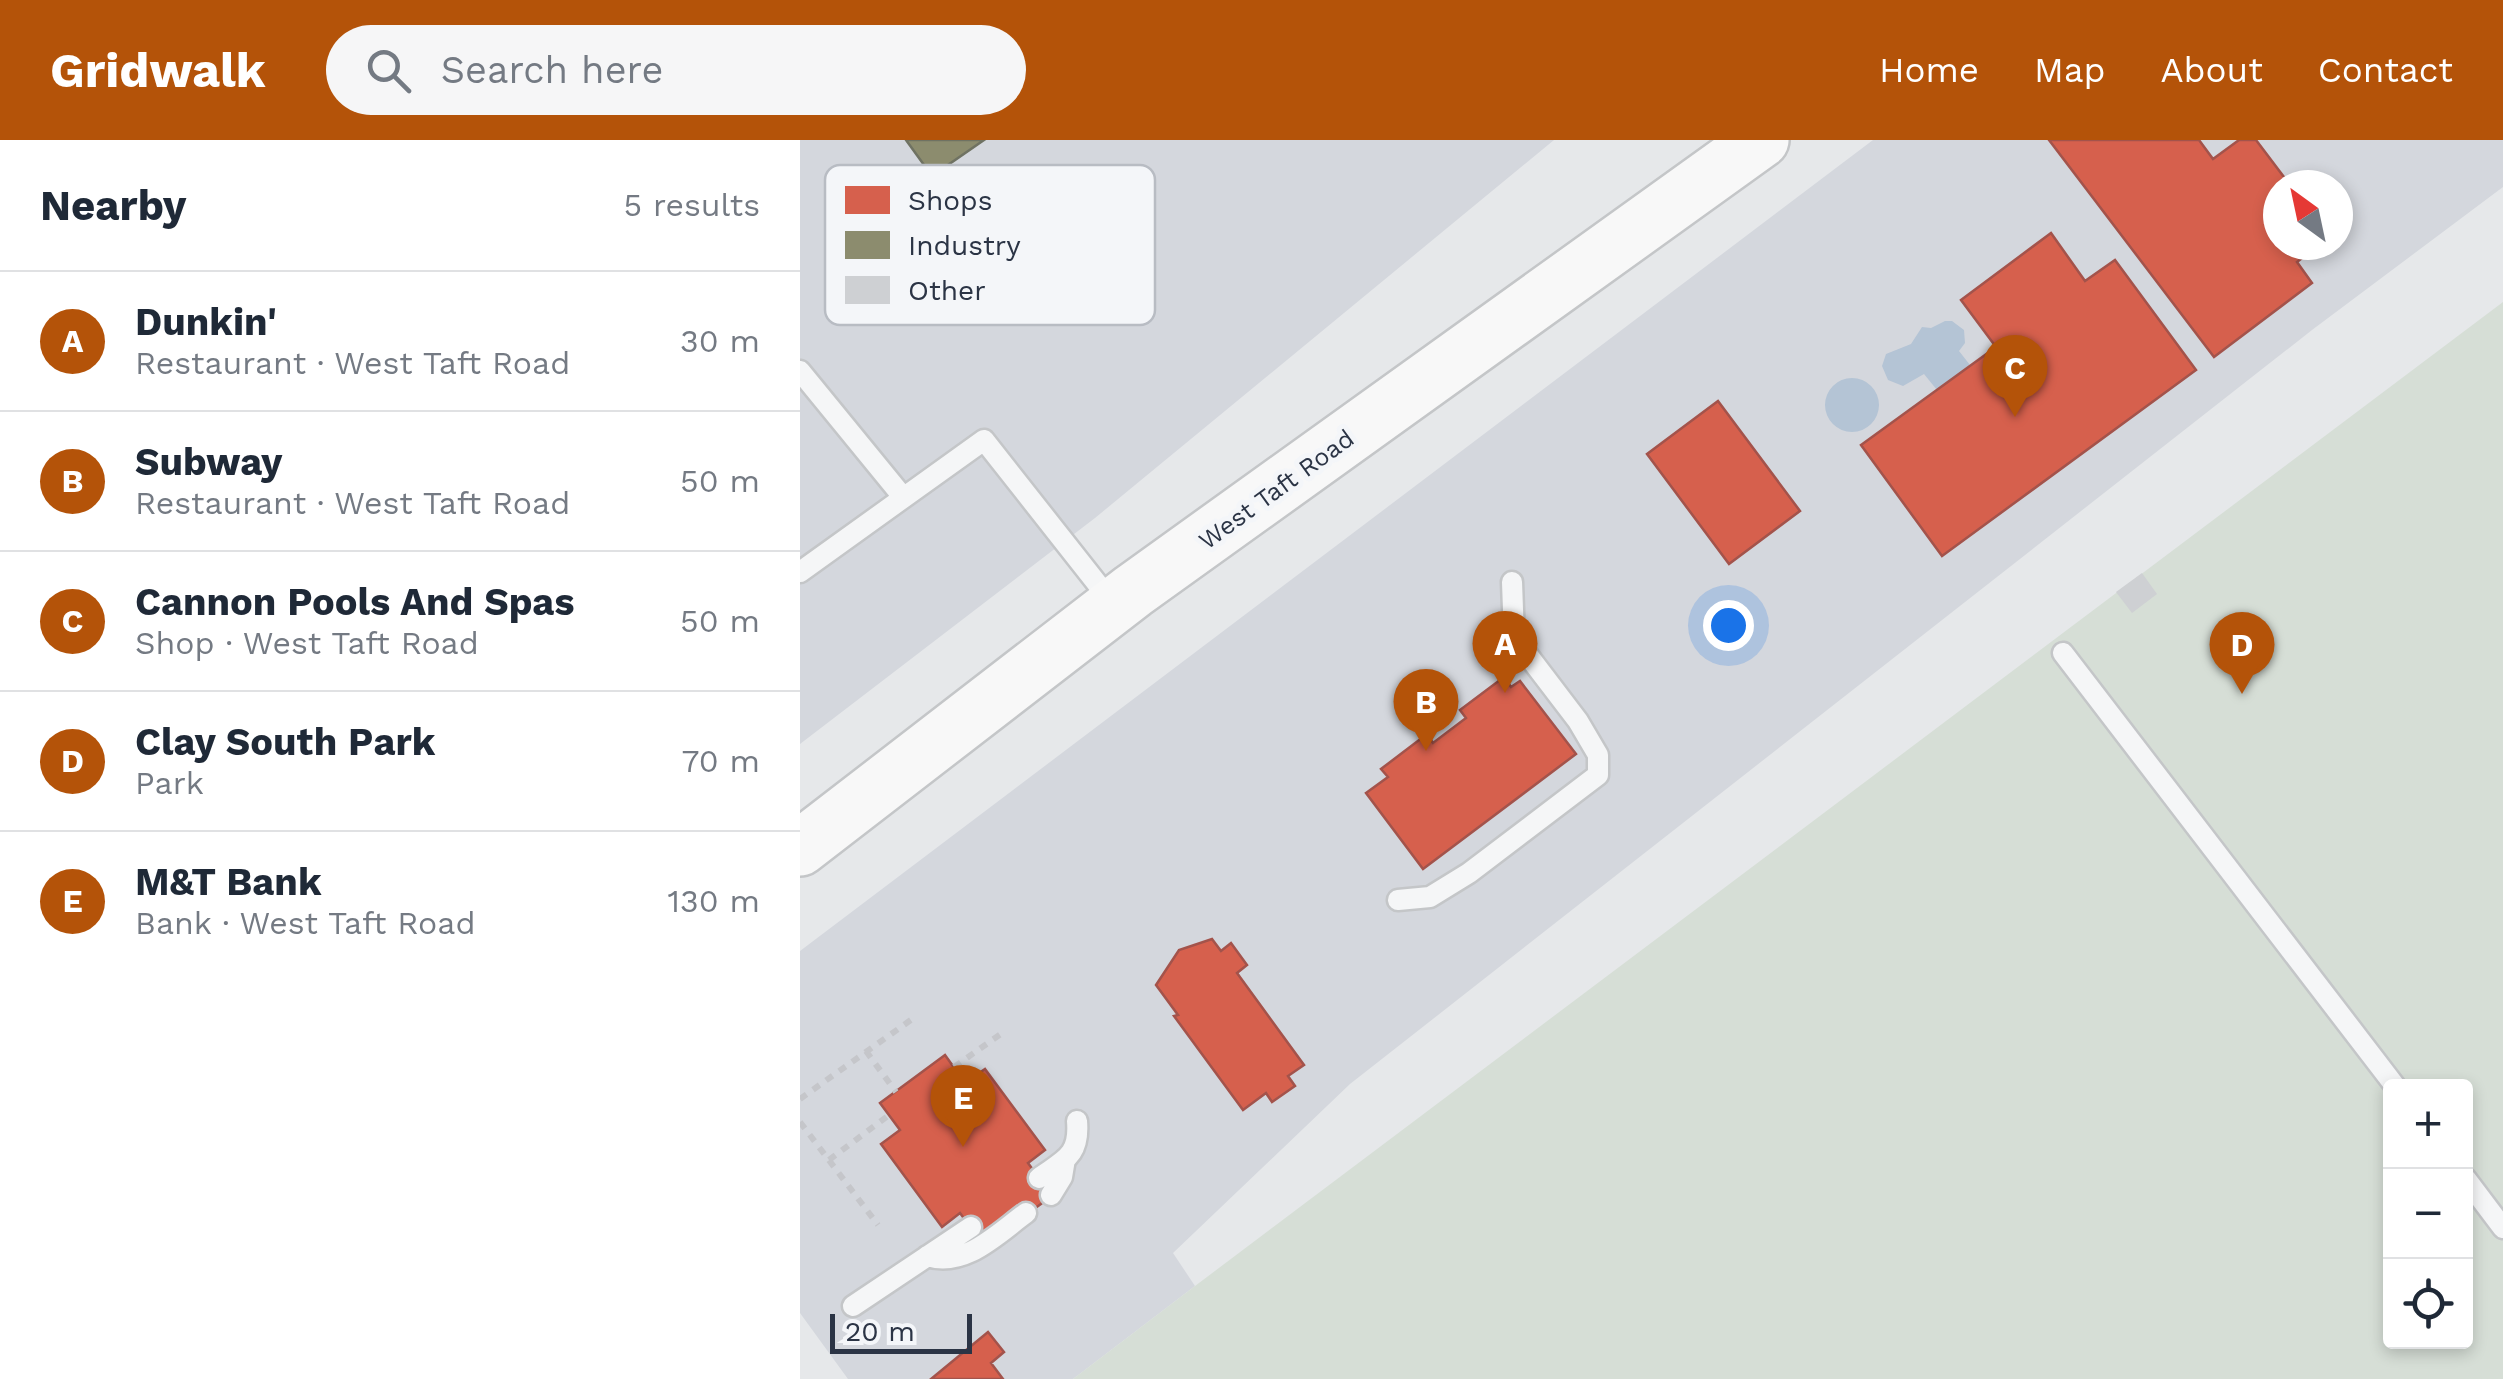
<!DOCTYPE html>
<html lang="en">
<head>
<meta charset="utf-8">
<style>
	:root { --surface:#fff; --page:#f6f6f7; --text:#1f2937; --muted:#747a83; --line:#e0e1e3; --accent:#b45309 }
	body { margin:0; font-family:"Work Sans",sans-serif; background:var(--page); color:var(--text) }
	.controls { position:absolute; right:30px; bottom:30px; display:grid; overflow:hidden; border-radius:10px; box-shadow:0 5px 15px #0003 }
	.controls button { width:90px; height:90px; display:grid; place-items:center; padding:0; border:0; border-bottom:2px solid var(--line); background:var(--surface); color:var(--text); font:50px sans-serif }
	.compass { position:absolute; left:1463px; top:30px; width:90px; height:90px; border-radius:50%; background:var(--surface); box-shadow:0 5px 15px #0003; rotate:327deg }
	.scale { position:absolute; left:30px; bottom:25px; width:142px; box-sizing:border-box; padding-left:10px; border:5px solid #2b3445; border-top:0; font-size:28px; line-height:35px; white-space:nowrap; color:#2b3445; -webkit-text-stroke:8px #f4f6f9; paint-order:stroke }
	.you { position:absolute; left:928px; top:485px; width:35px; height:35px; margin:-25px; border:8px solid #fff; border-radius:50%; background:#1a73e8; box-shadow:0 0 0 15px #1a73e833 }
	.badge { display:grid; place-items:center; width:65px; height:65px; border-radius:50%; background:var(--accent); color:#fff; font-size:32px; font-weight:700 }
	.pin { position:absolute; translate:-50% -82px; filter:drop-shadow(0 2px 5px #0008) }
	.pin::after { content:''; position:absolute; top:52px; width:35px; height:30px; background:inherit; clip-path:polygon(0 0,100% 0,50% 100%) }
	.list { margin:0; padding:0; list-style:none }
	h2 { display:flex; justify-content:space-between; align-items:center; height:130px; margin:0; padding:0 40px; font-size:42px }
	h2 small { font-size:32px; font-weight:400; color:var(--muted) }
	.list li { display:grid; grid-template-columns:65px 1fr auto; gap:30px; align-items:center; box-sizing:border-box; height:140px; padding:0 40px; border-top:2px solid var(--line) }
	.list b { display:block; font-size:38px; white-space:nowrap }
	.list p { margin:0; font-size:32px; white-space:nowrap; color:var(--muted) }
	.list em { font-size:32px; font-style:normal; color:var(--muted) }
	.icon { flex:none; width:55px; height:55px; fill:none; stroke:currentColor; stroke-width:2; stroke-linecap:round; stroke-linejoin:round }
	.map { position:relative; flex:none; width:1703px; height:1239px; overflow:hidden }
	header { display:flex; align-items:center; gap:60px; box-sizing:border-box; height:140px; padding:0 50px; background:var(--accent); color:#fff }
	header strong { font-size:48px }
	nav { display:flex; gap:55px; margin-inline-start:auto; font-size:35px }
	.search { width:700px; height:90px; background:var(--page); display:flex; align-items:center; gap:25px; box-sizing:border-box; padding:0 35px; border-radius:55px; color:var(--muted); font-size:38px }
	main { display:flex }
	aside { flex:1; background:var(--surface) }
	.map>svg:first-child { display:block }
	.built { fill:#d4d7dd; fill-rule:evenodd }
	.green { fill:#d6ded6; fill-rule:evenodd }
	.water { fill:#b4c4d5 }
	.shops { fill:#d6604d; stroke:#a3534b; stroke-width:2.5 }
	.industry { fill:#8c8c6e; stroke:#6f7262; stroke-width:2.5 }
	.building { fill:#ced0d3 }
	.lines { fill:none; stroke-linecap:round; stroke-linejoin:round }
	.service-casing { stroke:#c4c6c8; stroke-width:25 }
	.secondary-casing { stroke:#c4c6c8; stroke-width:60 }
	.path { stroke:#c5c6ca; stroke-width:6; stroke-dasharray:8 8; stroke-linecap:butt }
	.service { stroke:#f5f6f7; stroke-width:20 }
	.secondary { stroke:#f8f8f8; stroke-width:55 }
	.labels { text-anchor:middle; stroke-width:10; stroke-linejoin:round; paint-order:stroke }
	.street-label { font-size:25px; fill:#2b3445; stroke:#f4f6f9 }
	.key { fill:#f4f6f9; stroke:#b8bcc3; stroke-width:2.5 }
	.key-label { font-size:28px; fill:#2b3445 }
</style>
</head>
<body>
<header>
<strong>Gridwalk</strong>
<div class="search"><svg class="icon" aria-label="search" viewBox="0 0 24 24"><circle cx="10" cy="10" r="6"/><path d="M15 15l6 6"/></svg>Search here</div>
<nav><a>Home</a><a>Map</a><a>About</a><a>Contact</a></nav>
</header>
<main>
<aside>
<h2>Nearby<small>5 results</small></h2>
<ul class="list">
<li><span class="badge">A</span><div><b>Dunkin'</b><p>Restaurant · West Taft Road</p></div><em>30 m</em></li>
<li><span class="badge">B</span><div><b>Subway</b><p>Restaurant · West Taft Road</p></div><em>50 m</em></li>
<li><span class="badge">C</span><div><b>Cannon Pools And Spas</b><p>Shop · West Taft Road</p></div><em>50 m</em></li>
<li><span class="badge">D</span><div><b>Clay South Park</b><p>Park</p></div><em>70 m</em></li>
<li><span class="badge">E</span><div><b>M&amp;T Bank</b><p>Bank · West Taft Road</p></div><em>130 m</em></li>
</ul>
</aside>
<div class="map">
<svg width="1703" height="1239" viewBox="0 0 1703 1239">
	<rect width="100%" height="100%" fill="#e6e8ea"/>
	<path class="built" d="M0 0H754L295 378 0 604Z
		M1073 0H1703V47L1512 190 550 944 373 1113 395 1146 273 1239H48L0 1173V811ZM1478 45H1538V105H1478Z"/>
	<path class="green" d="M1703 162V1239H273L395 1146ZM1590 946H1666V1202H1590Z"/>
	<path class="water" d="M1145 181H1152L1164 190 1165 203 1159 211 1170 225 1137 250 1124 234 1103 246 1088 240 1082 226 1086 214 1111 204 1122 187 1131 188Z
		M1025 265a27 27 0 1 1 54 0a27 27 0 1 1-54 0Z"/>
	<path class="shops" d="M1249 0H1399L1413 19 1439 0H1456L1490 45H1478V105H1519L1497 122 1512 143 1414 217Z
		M1251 93 1285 141 1315 120 1396 230 1142 416 1061 305 1196 207 1161 160Z
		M918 261 1000 371 929 424 847 314Z
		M704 537 711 547 720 541 776 614 623 729 566 653 588 637 581 629 627 594 633 603 666 578 660 570Z
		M412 799 421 811 431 803 447 825 437 833 504 925 488 936 495 946 472 962 466 953 443 970 374 876 378 875 356 845 379 810Z
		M145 915 165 943 185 929 245 1010 228 1023 252 1056 227 1074 220 1065 177 1096 160 1073 142 1087 81 1004 100 990 80 963Z
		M188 1192 204 1212 191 1223 203 1239H131Z"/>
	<path class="industry" d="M106 0H184L132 36Z"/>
	<path class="building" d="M1342 433 1357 454 1332 473 1316 452Z"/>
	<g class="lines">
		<g class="service-casing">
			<path id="service" d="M0 231 103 357
				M0 432 184 300 314 465
				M1263 513 1595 946
				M598 760 630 757 669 733 798 635V615L778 581 714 497 712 442
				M239 1038C264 1020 280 1016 277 981
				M1666 1039 1703 1088
				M251 1055 262 1037 265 1019
				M127 1116C165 1128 197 1094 226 1073
				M53 1166 171 1087"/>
		</g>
		<g class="secondary-casing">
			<path id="secondary" d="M0 708 333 451 961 0"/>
		</g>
		<path class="path" d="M66 911 96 952
			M154 927 205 891
			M0 959 115 877
			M0 982 78 1085
			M29 1020 89 975"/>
		<use href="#service" class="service"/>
		<use href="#secondary" class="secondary"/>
	</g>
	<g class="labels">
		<g class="street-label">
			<text transform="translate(476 349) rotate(-36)" y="9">West Taft Road</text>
		</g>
	</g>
	<rect x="25" y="25" width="330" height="160" rx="15" class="key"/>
	<rect x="45" y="46" width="45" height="28" fill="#d6604d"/>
	<rect x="45" y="91" width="45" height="28" fill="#8c8c6e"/>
	<rect x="45" y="136" width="45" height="28" fill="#ced0d3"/>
	<g class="key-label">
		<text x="108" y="70">Shops</text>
		<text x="108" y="115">Industry</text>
		<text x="108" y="160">Other</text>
	</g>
</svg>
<div class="controls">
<button>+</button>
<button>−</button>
<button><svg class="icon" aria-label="locate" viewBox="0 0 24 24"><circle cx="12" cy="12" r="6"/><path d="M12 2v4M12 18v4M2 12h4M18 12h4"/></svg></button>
</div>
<svg class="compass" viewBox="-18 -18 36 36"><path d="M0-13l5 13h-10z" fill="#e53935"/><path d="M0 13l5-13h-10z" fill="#747a83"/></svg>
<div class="scale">20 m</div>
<div class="you"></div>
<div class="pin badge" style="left:705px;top:553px">A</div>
<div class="pin badge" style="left:626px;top:611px">B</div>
<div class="pin badge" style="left:1215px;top:277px">C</div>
<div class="pin badge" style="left:1442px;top:554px">D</div>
<div class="pin badge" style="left:163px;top:1007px">E</div>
</div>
</main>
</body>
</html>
